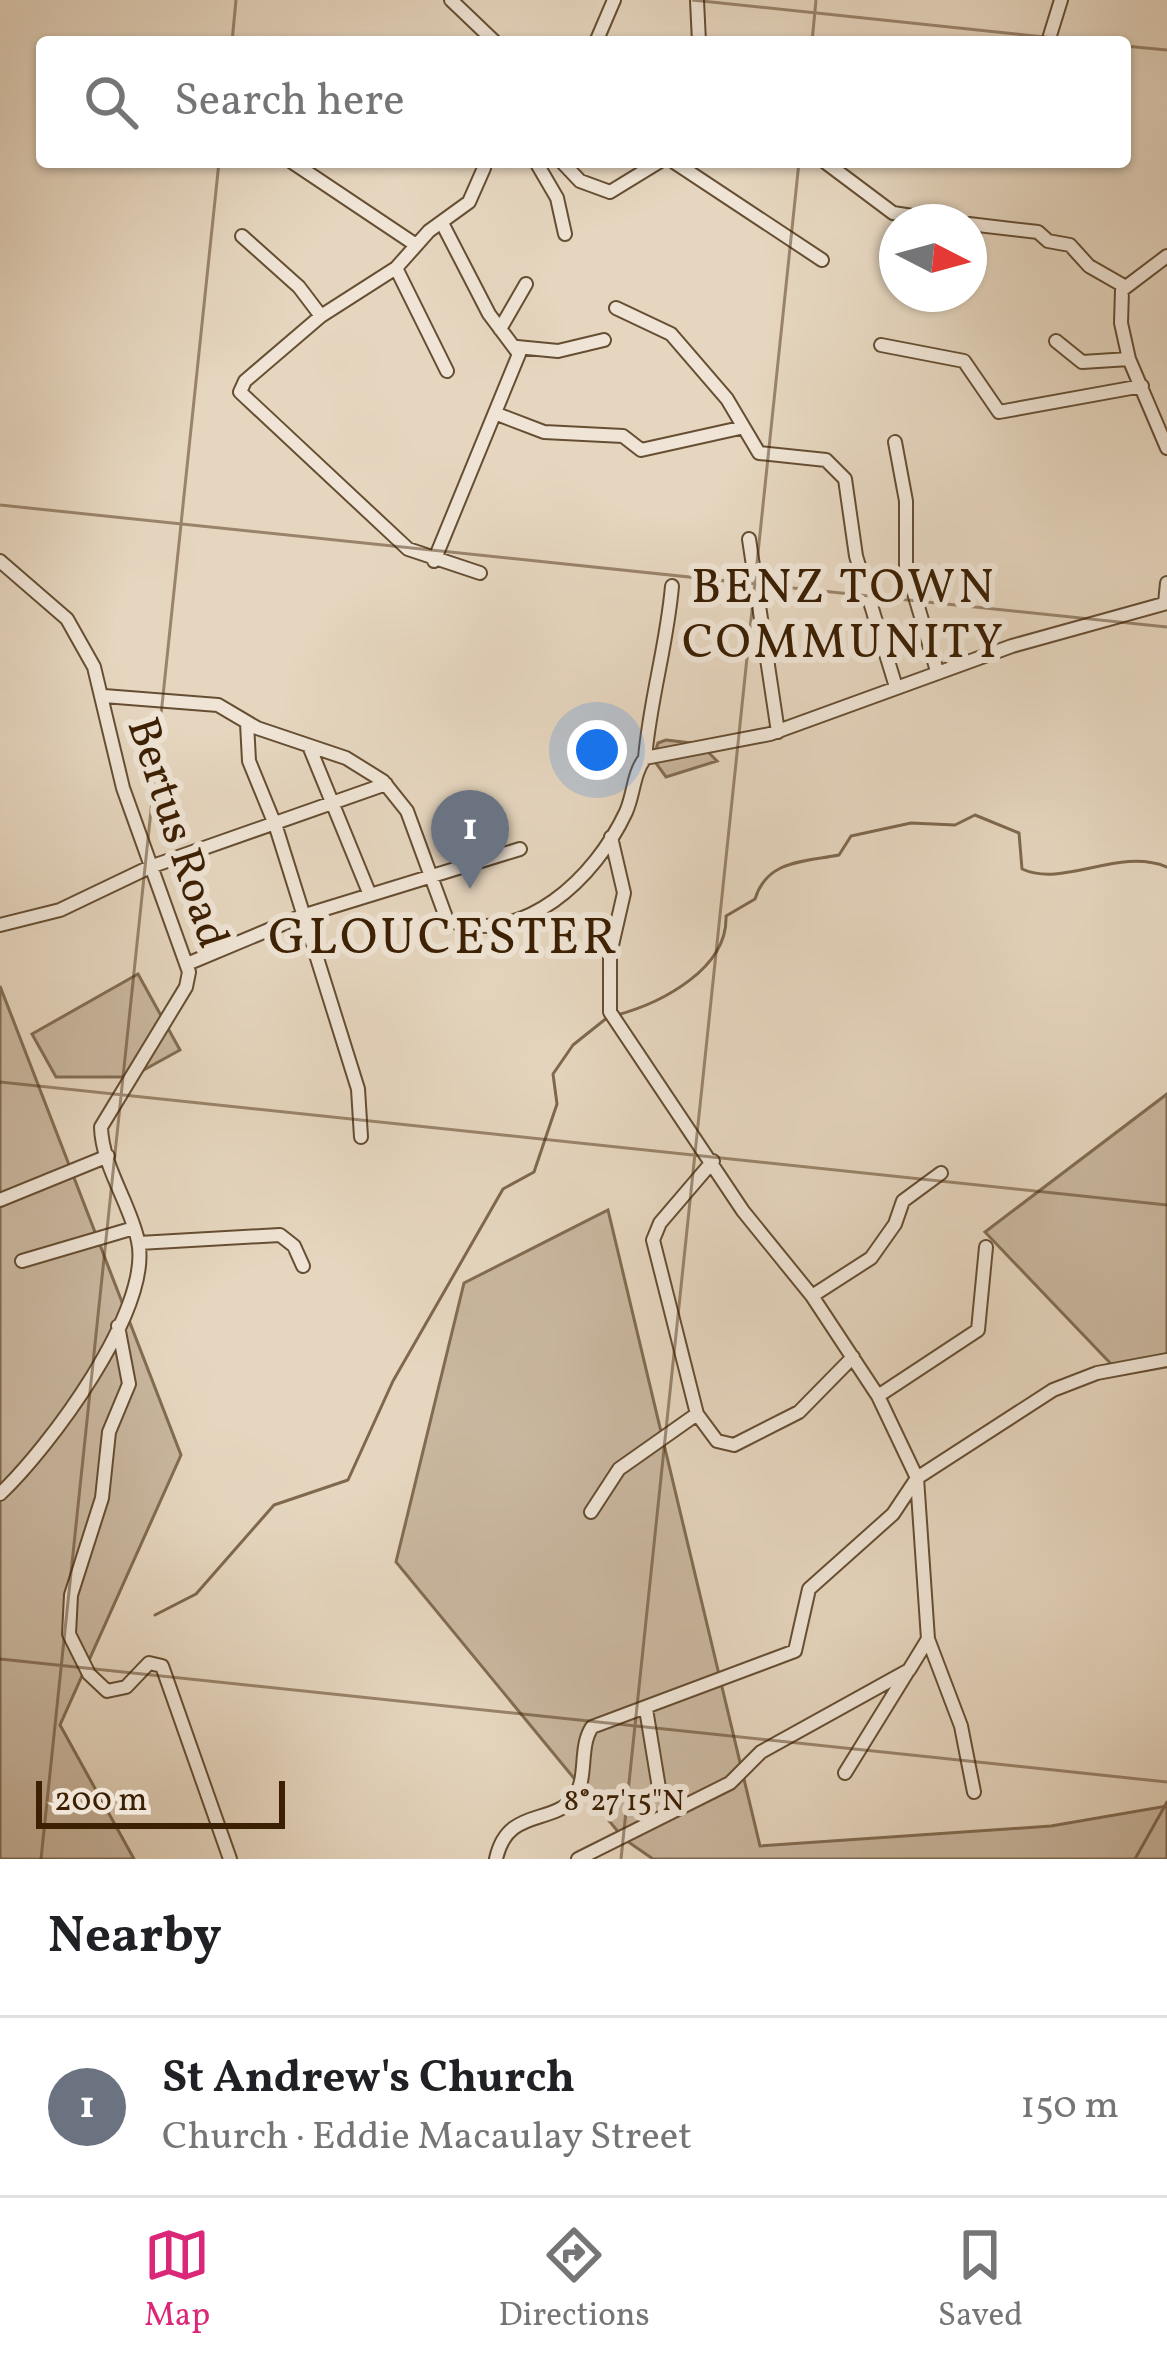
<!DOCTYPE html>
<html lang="en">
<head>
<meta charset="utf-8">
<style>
	:root { --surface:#fff; --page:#f2f2f2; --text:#202124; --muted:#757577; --line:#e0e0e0; --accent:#db2777 }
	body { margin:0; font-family:Vollkorn,serif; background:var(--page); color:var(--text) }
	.compass { position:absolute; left:879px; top:204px; width:108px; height:108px; border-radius:50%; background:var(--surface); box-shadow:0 3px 9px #0004; rotate:96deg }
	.scale { position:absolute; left:36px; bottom:30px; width:249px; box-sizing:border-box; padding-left:12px; border:6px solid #3c2003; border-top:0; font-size:33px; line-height:42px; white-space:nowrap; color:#3c2003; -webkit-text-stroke:9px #efe4d5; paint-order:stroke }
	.you { position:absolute; left:597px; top:750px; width:42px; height:42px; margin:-30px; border:9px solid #fff; border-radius:50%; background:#1a73e8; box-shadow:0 0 0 18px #1a73e833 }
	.badge { display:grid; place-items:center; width:78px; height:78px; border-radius:50%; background:var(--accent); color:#fff; font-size:39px; font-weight:700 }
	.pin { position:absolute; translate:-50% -99px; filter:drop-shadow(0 3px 6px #0008) }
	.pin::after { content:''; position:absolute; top:63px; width:42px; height:36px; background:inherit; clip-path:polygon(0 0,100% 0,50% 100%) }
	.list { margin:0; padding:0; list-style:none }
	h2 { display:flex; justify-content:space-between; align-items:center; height:156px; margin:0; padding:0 48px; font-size:51px }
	h2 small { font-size:39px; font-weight:400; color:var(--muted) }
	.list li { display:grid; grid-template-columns:78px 1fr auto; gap:36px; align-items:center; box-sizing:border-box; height:180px; padding:0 48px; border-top:3px solid var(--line) }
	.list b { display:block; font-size:45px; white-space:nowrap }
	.list p { margin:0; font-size:39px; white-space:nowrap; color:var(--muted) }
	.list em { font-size:39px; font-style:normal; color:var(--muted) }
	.icon { flex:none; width:66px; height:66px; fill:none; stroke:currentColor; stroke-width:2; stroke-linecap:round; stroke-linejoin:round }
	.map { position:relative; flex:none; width:1167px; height:1859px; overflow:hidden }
	.search { position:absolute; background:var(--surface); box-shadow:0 3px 9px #0004; left:36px; right:36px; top:36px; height:132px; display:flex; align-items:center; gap:30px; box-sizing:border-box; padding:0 42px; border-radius:12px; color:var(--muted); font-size:45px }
	.sheet { height:336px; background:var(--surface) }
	nav { display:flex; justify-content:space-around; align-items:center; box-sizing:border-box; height:168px; border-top:3px solid var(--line); background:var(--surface); font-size:33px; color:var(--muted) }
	nav a { display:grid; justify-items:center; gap:6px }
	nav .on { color:var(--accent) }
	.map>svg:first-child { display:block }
	.green { fill:#c9b79f; stroke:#826c51; stroke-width:3 }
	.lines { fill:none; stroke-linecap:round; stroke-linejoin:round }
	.stream { stroke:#7f684d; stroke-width:3 }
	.minor-casing { stroke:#664e32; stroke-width:16 }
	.minor { stroke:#efe4d5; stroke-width:12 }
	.ticks { fill:none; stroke:#3c2003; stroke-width:3; stroke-opacity:0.45 }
	.labels { text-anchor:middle; stroke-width:12; stroke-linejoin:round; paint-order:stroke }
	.street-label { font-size:45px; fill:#3c2003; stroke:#efe4d5 }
	.neighbourhood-label { font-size:48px; letter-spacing:3px; fill:#3c2003; stroke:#efe4d5 }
	.quarter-label { font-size:51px; letter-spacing:3px; fill:#3c2003; stroke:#efe4d5 }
	.ticks-label { font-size:30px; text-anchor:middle; fill:#3c2003; stroke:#efe4d5; stroke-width:12; stroke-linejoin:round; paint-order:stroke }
</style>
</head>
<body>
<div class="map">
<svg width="1167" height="1859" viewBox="0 0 1167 1859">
	<rect width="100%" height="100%" fill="#e6d6bf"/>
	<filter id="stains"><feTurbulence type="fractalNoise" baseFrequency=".00167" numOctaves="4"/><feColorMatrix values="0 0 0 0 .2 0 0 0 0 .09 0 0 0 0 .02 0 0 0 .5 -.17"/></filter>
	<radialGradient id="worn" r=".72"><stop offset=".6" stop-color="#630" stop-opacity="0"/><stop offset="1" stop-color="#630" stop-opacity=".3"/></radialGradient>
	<path class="green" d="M666 740 700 744 717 761 666 777 653 759 658 743Z
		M138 974 180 1050 131 1077H56L32 1034Z
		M0 986 181 1455 60 1725 134 1859H0Z
		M1167 1094V1356L1113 1366 985 1232Z
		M608 1210 760 1846 1051 1826 1167 1806V1859H653L624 1839 396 1562 464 1283Z"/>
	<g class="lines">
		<path class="stream" d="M617 1015C661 1003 728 969 726 916L755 899C767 860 803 862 839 855L851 836 911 823 955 825 975 815 1019 833 1022 869C1064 888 1118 847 1167 867
			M155 1615 196 1594 274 1505 348 1480 393 1381 503 1189 534 1172 557 1104 553 1074 573 1045 608 1017
			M1135 1859 1167 1802"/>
		<g class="minor-casing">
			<path id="minor" d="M451 0 495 42
				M697 0 699 42
				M596 42 614 0
				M1048 42 1061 0
				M292 162 416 245
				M536 162 557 198 565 234
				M562 162 580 181 610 192 659 162
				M674 162 822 260
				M825 162 893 213 951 222
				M969 224 1038 232 1048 241 1070 245 1089 266 1124 286
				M242 236 299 287 321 316
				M396 268 447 371
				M616 308 671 334 727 399 759 453 826 460 845 479 856 556 896 687
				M500 329 526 284
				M1056 341 1082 362 1129 359 1167 448
				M881 345 964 361 999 412 1142 386
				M517 347 558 351 604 340
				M1129 359 1121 323 1122 290 1167 256
				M497 414 544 432 623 436 641 450 740 428
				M895 442 906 501V566L937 671
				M749 539 778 732
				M0 561 67 619 94 667 123 788 189 972 186 987 101 1127C102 1166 130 1203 138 1241 153 1309 48 1449 0 1494
				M434 561 519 354 489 314 442 223
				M480 573 408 549 240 392 245 381 321 316 396 268 429 231 469 202 484 168
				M1165 603 1167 583
				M104 696 218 705 257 728 346 758 383 781 407 811 447 920C524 947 595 878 626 812 634 794 633 774 645 758L770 734 1012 646 1167 603
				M247 723 249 761 276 827 358 1089 361 1137
				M309 746 370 895
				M645 758C650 699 667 645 672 586
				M0 925 60 910 150 867 386 784
				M187 964 302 916 520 849
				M713 1161 660 1223 653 1240 697 1414 717 1441 734 1445 799 1412 853 1357
				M0 1200 108 1156
				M139 1243 280 1235 294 1246 303 1266
				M22 1261 134 1228
				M812 1296 871 1258 895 1224 903 1201 941 1173
				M118 1326 129 1384 109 1432 102 1498 71 1595 69 1634 89 1674 107 1691 126 1687 149 1663 162 1666 230 1859
				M878 1396 978 1330 986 1247
				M591 1512 619 1469 697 1414
				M928 1639 961 1726 974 1792
				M646 1709 659 1788 676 1810
				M845 1773 908 1671
				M496 1859C507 1808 550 1825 573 1799 589 1779 578 1748 592 1727L795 1651 809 1589 893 1514 917 1478 1053 1390 1097 1373 1167 1360
				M578 1859 730 1783 761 1752 909 1670 928 1639 917 1478 878 1396 812 1296 743 1211 610 1012V954L624 893 611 837"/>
		</g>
		<use href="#minor" class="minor"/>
	</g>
	<path class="ticks" d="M692 0 1092 42M232 42 236 0M812 42 816 0M1125 46 1167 50M0 505 1167 627M0 1082 1167 1205M0 1659 1167 1782M41 1859 219 162M621 1859 799 162"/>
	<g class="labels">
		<g class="street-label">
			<text transform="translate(180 832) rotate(72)" y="16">Bertus Road</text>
		</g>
		<g class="neighbourhood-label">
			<text x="844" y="602">BENZ TOWN<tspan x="844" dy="55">COMMUNITY</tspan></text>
		</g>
		<g class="quarter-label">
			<text x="444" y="953">GLOUCESTER</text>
		</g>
	</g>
	<g class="ticks-label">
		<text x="624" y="1810">8°27'15"N</text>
	</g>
	<rect width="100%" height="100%" filter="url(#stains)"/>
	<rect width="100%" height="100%" fill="url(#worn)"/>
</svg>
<svg class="compass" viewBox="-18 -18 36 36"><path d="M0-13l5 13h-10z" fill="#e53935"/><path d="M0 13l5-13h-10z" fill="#757577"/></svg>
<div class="scale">200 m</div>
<div class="you"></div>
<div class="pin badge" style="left:470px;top:889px;background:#6b7280">1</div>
<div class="search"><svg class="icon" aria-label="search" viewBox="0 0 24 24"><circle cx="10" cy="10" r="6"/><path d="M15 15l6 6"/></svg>Search here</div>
</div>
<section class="sheet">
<h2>Nearby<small></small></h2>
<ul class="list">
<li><span class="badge" style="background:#6b7280">1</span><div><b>St Andrew's Church</b><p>Church · Eddie Macaulay Street</p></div><em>150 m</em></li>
</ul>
</section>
<nav>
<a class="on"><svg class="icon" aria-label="map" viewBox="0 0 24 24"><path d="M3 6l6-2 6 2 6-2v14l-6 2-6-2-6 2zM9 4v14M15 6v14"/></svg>Map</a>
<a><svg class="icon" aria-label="directions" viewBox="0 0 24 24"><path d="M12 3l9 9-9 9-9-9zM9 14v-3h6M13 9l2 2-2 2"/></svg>Directions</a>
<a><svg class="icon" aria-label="saved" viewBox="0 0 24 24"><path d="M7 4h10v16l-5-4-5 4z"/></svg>Saved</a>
</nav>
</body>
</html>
